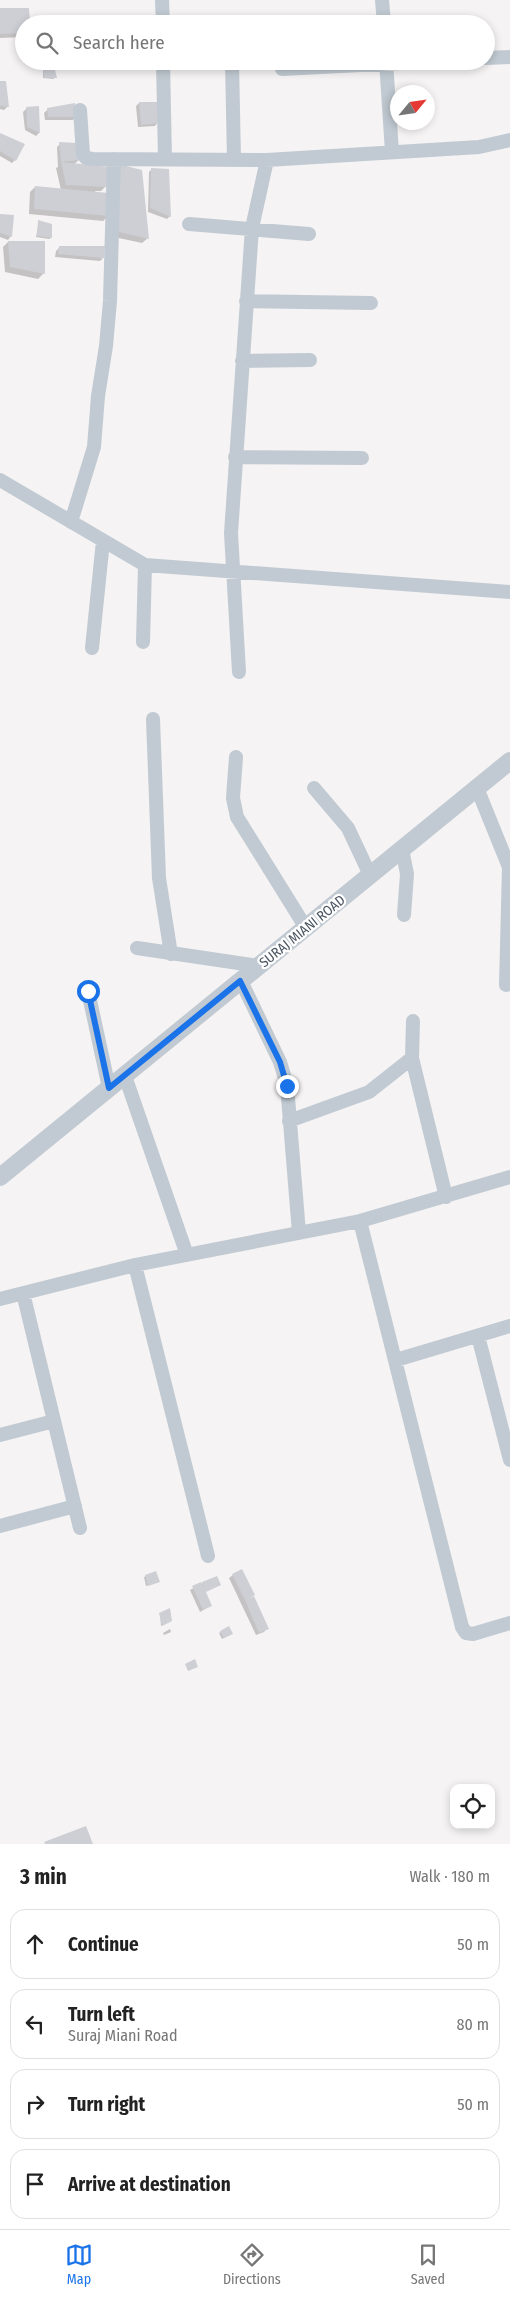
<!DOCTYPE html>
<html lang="en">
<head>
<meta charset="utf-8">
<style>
	:root { --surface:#fff; --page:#f2f2f2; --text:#222; --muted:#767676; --line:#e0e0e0; --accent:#1a73e8 }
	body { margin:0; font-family:"Fira Sans Condensed",sans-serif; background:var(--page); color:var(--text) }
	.controls { position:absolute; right:15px; bottom:15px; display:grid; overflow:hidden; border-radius:10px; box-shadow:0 2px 8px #0003 }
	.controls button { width:45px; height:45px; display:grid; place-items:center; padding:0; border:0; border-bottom:1px solid var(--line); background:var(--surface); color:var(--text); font:25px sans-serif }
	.compass { position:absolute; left:390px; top:85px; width:45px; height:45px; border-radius:50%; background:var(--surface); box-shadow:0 2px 8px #0003; rotate:61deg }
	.stop { position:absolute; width:15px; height:15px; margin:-11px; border:4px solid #1a73e8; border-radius:50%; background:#fff }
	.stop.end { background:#1a73e8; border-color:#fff; box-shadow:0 1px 5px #0008 }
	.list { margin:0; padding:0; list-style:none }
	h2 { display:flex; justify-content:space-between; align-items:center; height:65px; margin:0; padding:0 20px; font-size:21px }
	h2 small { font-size:16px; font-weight:400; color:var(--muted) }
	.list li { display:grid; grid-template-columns:32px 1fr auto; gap:15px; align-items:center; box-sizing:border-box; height:70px; margin:0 10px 10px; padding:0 10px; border:1px solid var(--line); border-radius:15px }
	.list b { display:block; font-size:19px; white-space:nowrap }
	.list p { margin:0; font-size:16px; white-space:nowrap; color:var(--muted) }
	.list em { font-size:16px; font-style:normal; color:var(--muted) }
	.icon { flex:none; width:28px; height:28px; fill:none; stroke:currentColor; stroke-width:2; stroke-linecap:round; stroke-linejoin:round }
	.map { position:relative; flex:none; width:510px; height:1844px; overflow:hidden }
	.search { position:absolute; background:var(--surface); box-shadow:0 2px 8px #0003; left:15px; right:15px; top:15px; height:55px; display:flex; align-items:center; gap:12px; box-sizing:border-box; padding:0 18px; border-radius:28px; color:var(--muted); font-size:19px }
	.sheet { height:385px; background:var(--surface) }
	nav { display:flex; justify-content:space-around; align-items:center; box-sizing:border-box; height:70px; border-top:1px solid var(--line); background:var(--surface); font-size:14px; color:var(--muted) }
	nav a { display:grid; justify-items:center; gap:2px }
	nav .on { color:var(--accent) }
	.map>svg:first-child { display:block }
	.shadow { fill:#0003 }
	.building { fill:#cdcfd5 }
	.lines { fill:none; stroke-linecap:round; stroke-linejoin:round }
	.minor { stroke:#c1cad2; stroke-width:14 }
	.tertiary { stroke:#c1cad2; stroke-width:18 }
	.route { stroke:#1a73e8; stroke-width:6 }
	.labels { text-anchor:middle; stroke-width:4.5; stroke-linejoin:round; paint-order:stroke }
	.street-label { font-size:14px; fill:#4a5661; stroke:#fff }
</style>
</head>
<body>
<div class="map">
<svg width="510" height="1844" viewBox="0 0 510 1844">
	<rect width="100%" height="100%" fill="#f5f3f3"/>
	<path class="shadow" d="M0 10 24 24V37L0 38Z
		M39 61H68L64 65 53 66 54 79 43 78V66H40Z
		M0 82 8 106 4 110 0 109Z
		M139 103H159L158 122 155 126 138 127 136 106Z
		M38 107 39 133 36 136 25 130 23 112 26 109Z
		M47 110 76 116 73 120H45L44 113Z
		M0 135 15 160 12 163 0 156Z
		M60 144 79 160 73 165 106 186 101 191H95L108 216 103 221 29 214 30 192 35 187 61 190 56 168 58 167 57 147Z
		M152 169 170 216 167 219 148 212 149 172Z
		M113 170 148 238 142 243 114 237Z
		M0 215 11 236 8 240 0 237Z
		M39 222 51 238 49 239 36 237Z
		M8 242H43V274L38 279 5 272 3 247Z
		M60 247 103 258 100 261 55 257 56 251Z
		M156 1573 158 1582 146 1586 144 1577Z
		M233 1575 253 1594 248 1599 267 1628 264 1632 256 1635 229 1578Z
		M203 1583 220 1585 204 1592 210 1606 200 1612 190 1590Z
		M160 1614 171 1621 161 1626Z
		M228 1628 230 1635 222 1639 219 1633Z
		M170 1629 171 1632 164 1635 163 1633Z"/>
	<path class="building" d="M0 8H29L30 24H24V33L0 34Z
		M66 18 67 24H46V23Z
		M43 61H57L43 64 54 66 57 78H44Z
		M0 81H6L9 107 0 106Z
		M139 102H160L159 123 141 125Z
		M75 103 78 117H48L47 108Z
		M39 106 40 133 27 127 26 107Z
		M0 133 25 144 16 161 0 151Z
		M59 142 77 143 80 160 61 162Z
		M61 162 111 167 107 187 66 185Z
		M118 164 142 170 149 239 119 232Z
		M151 168 169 169 171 217 150 208Z
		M35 186 108 193 109 216 34 209Z
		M0 214 14 215 12 237 0 233Z
		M38 220 52 224V238L37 236Z
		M8 241H45V274L10 267Z
		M59 246H105L104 258 58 254Z
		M242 1569 255 1595 245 1600 232 1574Z
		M156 1571 160 1582 148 1586 145 1575Z
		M217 1576 221 1585 206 1592 212 1606 203 1610 192 1586 201 1582 204 1588 202 1582Z
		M254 1596 269 1629 259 1633 245 1600Z
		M170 1608 172 1621 162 1626 159 1613Z
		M229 1626 233 1634 224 1638 220 1631Z
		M195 1659 198 1667 188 1671 185 1664Z
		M86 1826 93 1844H45L44 1842Z"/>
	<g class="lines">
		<path class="minor" d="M162 0 163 24
			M382 0 384 24
			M486 58 510 57
			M163 61 165 159
			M232 61 234 160
			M386 61 392 152
			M282 69 439 61
			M80 110 83 154 86 158 93 159 267 160 479 147 510 140
			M189 224 309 234
			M246 301 371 303
			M242 361 310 360
			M235 457 362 458
			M0 480 145 565 510 592
			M71 522 94 447 98 396 106 346 110 301 114 159
			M143 642 145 565
			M92 648 103 541
			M239 672 231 533 252 228 267 160
			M153 719 159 878 171 954
			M236 757 233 798 237 817 306 928
			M314 788 348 828 370 875
			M477 788 509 867 506 985
			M402 849 407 874 404 915
			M137 948 259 966
			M241 981 280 1062 287 1085 299 1233
			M88 991 109 1088
			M413 1021 412 1058 446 1197
			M125 1076 187 1255
			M289 1121 369 1092 412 1058
			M360 1221 462 1627 466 1633 473 1634 510 1623
			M135 1265 208 1556
			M23 1293 80 1528
			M0 1299 135 1265 360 1221 510 1177
			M478 1336 510 1460
			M396 1360 510 1326
			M0 1435 54 1421
			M0 1526 75 1506"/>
		<path class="tertiary" d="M0 1177 510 761"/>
	</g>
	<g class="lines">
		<path class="route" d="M88 991 109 1088 240 981 280 1062 287 1086"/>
	</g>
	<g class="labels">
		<g class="street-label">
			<text transform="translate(302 931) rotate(-39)" y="5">SURAJ MIANI ROAD</text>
		</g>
	</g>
</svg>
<div class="controls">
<button><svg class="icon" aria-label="locate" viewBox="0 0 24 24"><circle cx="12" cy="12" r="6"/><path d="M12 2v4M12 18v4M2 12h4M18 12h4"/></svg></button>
</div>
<svg class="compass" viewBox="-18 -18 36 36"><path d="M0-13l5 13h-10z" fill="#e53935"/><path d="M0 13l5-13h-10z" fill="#767676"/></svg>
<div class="stop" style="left:88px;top:991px"></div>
<div class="stop end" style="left:287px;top:1086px"></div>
<div class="search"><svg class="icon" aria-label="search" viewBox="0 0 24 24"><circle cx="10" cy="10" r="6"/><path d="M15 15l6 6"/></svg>Search here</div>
</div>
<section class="sheet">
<h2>3 min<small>Walk · 180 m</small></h2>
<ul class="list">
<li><svg class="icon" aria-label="ahead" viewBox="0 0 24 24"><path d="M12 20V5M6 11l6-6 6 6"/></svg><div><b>Continue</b></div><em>50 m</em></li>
<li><svg class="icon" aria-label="left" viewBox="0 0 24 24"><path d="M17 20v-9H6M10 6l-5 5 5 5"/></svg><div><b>Turn left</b><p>Suraj Miani Road</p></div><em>80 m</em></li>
<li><svg class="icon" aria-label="right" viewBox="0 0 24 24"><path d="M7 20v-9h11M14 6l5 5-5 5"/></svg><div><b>Turn right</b></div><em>50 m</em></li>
<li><svg class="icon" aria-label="arrive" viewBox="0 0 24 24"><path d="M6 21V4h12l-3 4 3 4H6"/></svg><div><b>Arrive at destination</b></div></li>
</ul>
</section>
<nav>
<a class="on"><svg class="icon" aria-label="map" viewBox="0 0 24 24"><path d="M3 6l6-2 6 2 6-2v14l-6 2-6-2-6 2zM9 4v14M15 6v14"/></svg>Map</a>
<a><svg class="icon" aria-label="directions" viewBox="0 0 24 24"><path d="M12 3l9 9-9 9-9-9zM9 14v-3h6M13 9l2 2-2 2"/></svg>Directions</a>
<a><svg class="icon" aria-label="saved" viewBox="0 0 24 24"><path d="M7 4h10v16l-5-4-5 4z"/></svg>Saved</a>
</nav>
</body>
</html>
